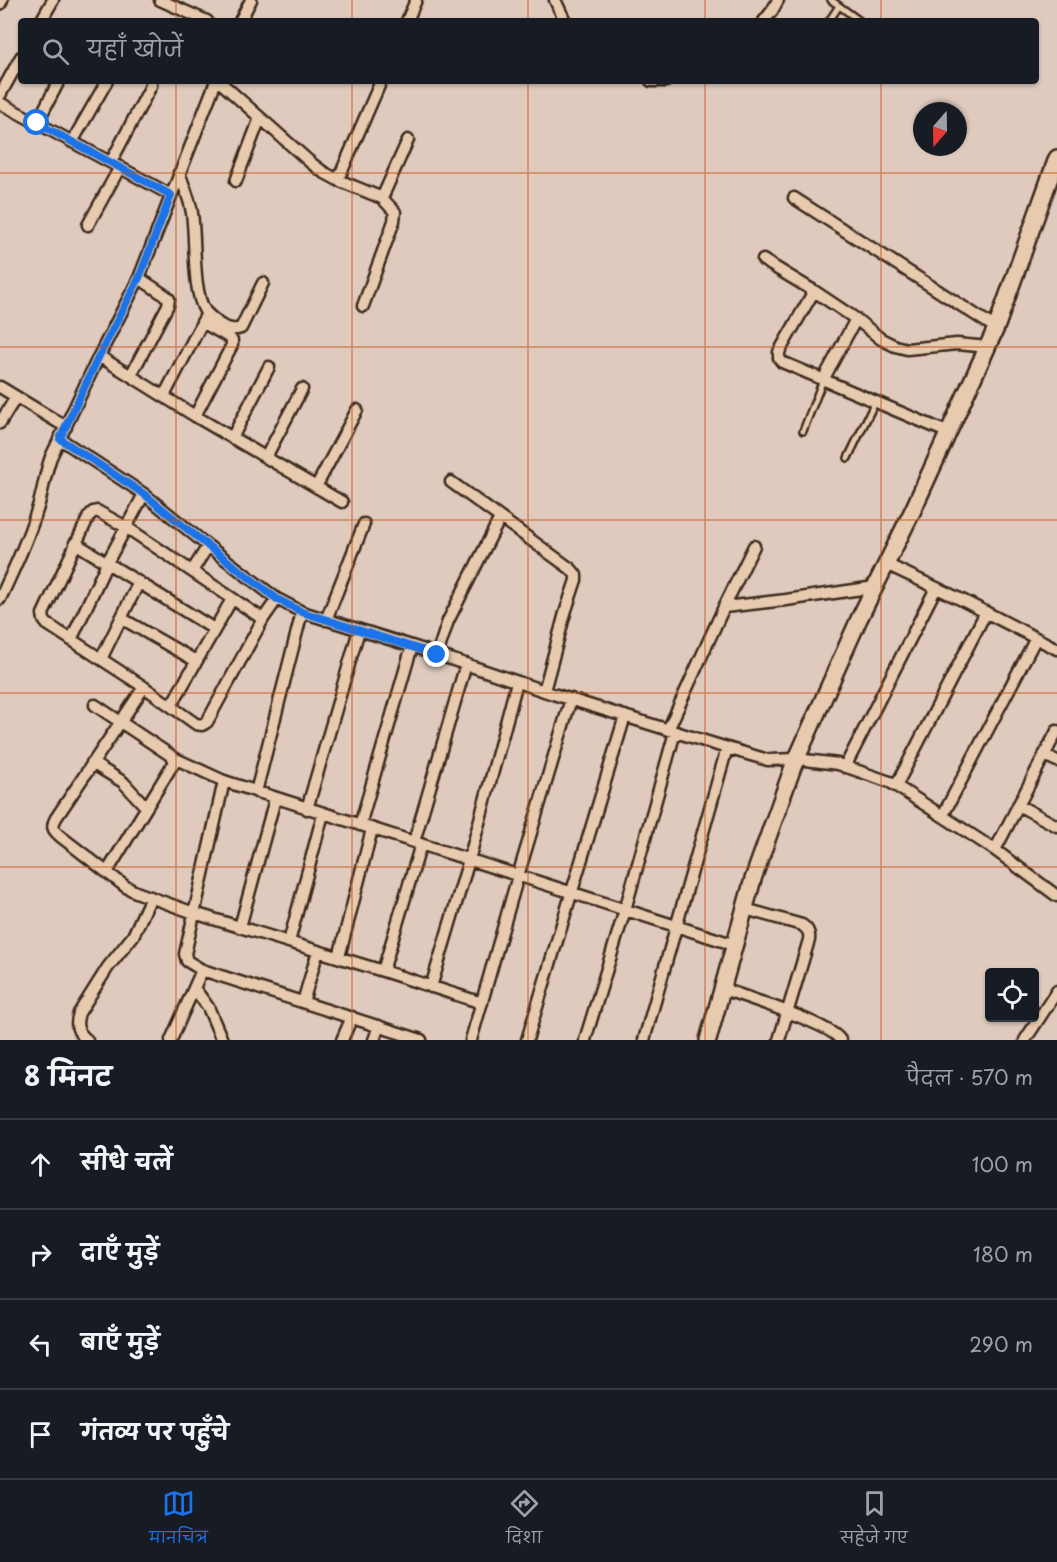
<!DOCTYPE html>
<html lang="hi">
<head>
<meta charset="utf-8">
<style>
	:root { --surface:#171b24; --page:#242831; --text:#f1f3f6; --muted:#9ea1a6; --line:#363941; --accent:#1a73e8 }
	body { margin:0; font-family:"Playpen Sans","Playpen Sans Deva",sans-serif; background:var(--page); color:var(--text) }
	.controls { position:absolute; right:18px; bottom:18px; display:grid; overflow:hidden; border-radius:6px; box-shadow:0 2px 4px #0004 }
	.controls button { width:54px; height:54px; display:grid; place-items:center; padding:0; border:0; border-bottom:2px solid var(--line); background:var(--surface); color:var(--text); font:30px sans-serif }
	.compass { position:absolute; left:913px; top:102px; width:54px; height:54px; border-radius:50%; background:var(--surface); box-shadow:0 2px 4px #0004; rotate:200deg }
	.stop { position:absolute; width:18px; height:18px; margin:-14px; border:4px solid #1a73e8; border-radius:50%; background:#fff }
	.stop.end { background:#1a73e8; border-color:#fff; box-shadow:0 2px 6px #0008 }
	.list { margin:0; padding:0; list-style:none }
	h2 { display:flex; justify-content:space-between; align-items:center; height:78px; margin:0; padding:0 24px; font-size:26px }
	h2 small { font-size:20px; font-weight:400; color:var(--muted) }
	.list li { display:grid; grid-template-columns:39px 1fr auto; gap:18px; align-items:center; box-sizing:border-box; height:90px; padding:0 24px; border-top:2px solid var(--line) }
	.list b { display:block; font-size:22px; white-space:nowrap }
	.list em { font-size:20px; font-style:normal; color:var(--muted) }
	.icon { flex:none; width:33px; height:33px; fill:none; stroke:currentColor; stroke-width:2; stroke-linecap:round; stroke-linejoin:round }
	.map { position:relative; flex:none; width:1057px; height:1040px; overflow:hidden }
	.search { position:absolute; background:var(--surface); box-shadow:0 2px 4px #0004; left:18px; right:18px; top:18px; height:66px; display:flex; align-items:center; gap:15px; box-sizing:border-box; padding:0 21px; border-radius:6px; color:var(--muted); font-size:22px }
	.sheet { height:438px; background:var(--surface) }
	nav { display:flex; justify-content:space-around; align-items:center; box-sizing:border-box; height:84px; border-top:2px solid var(--line); background:var(--surface); font-size:16px; color:var(--muted) }
	nav a { display:grid; justify-items:center; gap:3px }
	nav .on { color:var(--accent) }
	.map>svg:first-child { display:block }
	.lines { fill:none; stroke-linecap:round; stroke-linejoin:round }
	.lane-casing { stroke:#3b2a1e; stroke-width:10 }
	.street-casing { stroke:#3b2a1e; stroke-width:15 }
	.secondary-casing { stroke:#3b2a1e; stroke-width:20 }
	.lane { stroke:#e8cbaf; stroke-width:5 }
	.street { stroke:#e8cbaf; stroke-width:10 }
	.secondary { stroke:#e8cbaf; stroke-width:15 }
	.route { stroke:#1a73e8; stroke-width:8 }
	.grid { fill:none; stroke:#bd4d10; stroke-width:1.5; stroke-opacity:0.55 }
</style>
</head>
<body>
<div class="map">
<svg width="1057" height="1040" viewBox="0 0 1057 1040">
	<rect width="100%" height="100%" fill="#e0cabe"/>
	<filter id="ink" filterUnits="userSpaceOnUse"><feTurbulence type="fractalNoise" baseFrequency=".0167" numOctaves="2"/><feDisplacementMap in="SourceGraphic" scale="12" xChannelSelector="R" yChannelSelector="G"/><feConvolveMatrix kernelMatrix="1 2 1 2 8 2 1 2 1" color-interpolation-filters="sRGB"/></filter>
	<g filter="url(#ink)">
		<g class="lines">
			<g class="lane-casing">
				<path id="lane" d="M831 0 860 21
					M829 21 839 6
					M803 431 823 380
					M848 458 875 402"/>
			</g>
			<g class="street-casing">
				<path id="street" d="M160 0 207 21
					M555 0 565 21
					M0 4 2 0
					M41 21 53 0
					M240 21 251 0
					M407 21 416 0
					M764 21 772 11 778 0
					M219 81 311 163 323 172 338 180 382 198 395 212 394 221 363 306
					M651 81H666
					M0 95 21 57
					M0 103 171 195
					M37 123 59 81
					M72 142 107 81
					M111 162 151 86V81
					M179 173C184 186 190 199 192 213 196 240 192 290 205 311 209 316 215 320 219 324 226 328 234 331 241 328L263 283
					M338 180 381 81
					M236 181 260 118
					M382 198 408 140
					M794 198 996 328
					M88 225 120 167
					M763 260 814 291 856 319 881 339 895 346 907 349 957 344 988 347
					M814 291 779 352V358L782 362 949 433
					M99 356 195 416 342 502
					M131 375 168 305 169 299 166 296 139 278
					M823 380 856 319
					M0 387 66 427
					M164 396 205 317
					M195 416 232 345V341L230 338 202 322
					M0 423 16 397
					M232 438 269 367
					M60 439 144 494 208 546 277 599 302 612 418 648 550 693 727 748 768 760 797 759 838 764 890 782 995 850 1057 896
					M266 457 302 389
					M451 482 571 569 576 575V580L565 613 544 691
					M316 487 357 410
					M75 543 214 629
					M886 564 962 600 1057 649
					M192 571 208 546
					M0 599C14 569 28 539 38 507 43 491 45 473 51 457L99 356 139 278 216 81
					M724 607 786 600 875 587
					M121 618 196 661
					M263 619 126 527 97 511 93 512 89 516 43 614 44 620 47 624 144 687 196 724 202 725 207 722 263 619 277 599
					M326 620 364 524
					M71 640 107 563 144 494
					M437 655 448 621 500 518
					M101 659 139 582
					M144 687 56 818C51 827 53 830 60 836L126 887 136 892 194 913 383 971 482 1003
					M95 705 176 759 224 781 735 945
					M171 706 232 599
					M668 730 724 607 754 546
					M1044 755 1057 761
					M92 763 123 782 146 807
					M845 767 936 588
					M224 781 185 954 187 961 202 970 421 1040
					M896 786 986 612
					M256 792 302 612
					M1018 805 1057 826
					M307 809 359 630
					M943 815 1036 638
					M360 825 412 646
					M414 842 466 664
					M995 850 1057 731
					M107 872 176 759
					M745 909 802 925C808 929 810 933 809 940L779 1040
					M240 927 275 799
					M289 942 323 814
					M339 957 372 829
					M383 971 421 844
					M431 987 469 860 517 682
					M194 988 208 1007 222 1040
					M723 989C743 996 833 1025 840 1040
					M303 1002 318 951
					M87 1040C77 1032 75 1025 79 1013L108 967 133 936 151 897
					M171 1040 202 970
					M342 1040 352 1017
					M374 1040 379 1026
					M471 1040 518 876 571 699
					M527 1040 625 716
					M585 1040 625 910 675 732
					M644 1040 727 748
					M1025 1040 1057 991"/>
			</g>
			<g class="secondary-casing">
				<path id="secondary" d="M708 1040 753 879 793 767 859 619 913 510 996 328 1057 158"/>
			</g>
			<use href="#lane" class="lane"/>
			<use href="#street" class="street"/>
			<use href="#secondary" class="secondary"/>
		</g>
	</g>
	<g class="lines" filter="url(#ink)">
		<path class="route" d="M37 123 171 195 139 278 99 356 60 439 144 494 208 546 277 599 302 612 437 655"/>
	</g>
	<path class="grid" d="M176 0V21M352 0V21M528 0V21M705 0V21M881 0V21M176 81V1040M352 81V1040M528 81V1040M705 81V1040M881 81V1040M0 173H1057M0 347H1057M0 520H1057M0 693H1057M0 867H1057"/>
</svg>
<div class="controls">
<button><svg class="icon" aria-label="locate" viewBox="0 0 24 24"><circle cx="12" cy="12" r="6"/><path d="M12 2v4M12 18v4M2 12h4M18 12h4"/></svg></button>
</div>
<svg class="compass" viewBox="-18 -18 36 36"><path d="M0-13l5 13h-10z" fill="#e53935"/><path d="M0 13l5-13h-10z" fill="#9ea1a6"/></svg>
<div class="stop" style="left:37px;top:123px"></div>
<div class="stop end" style="left:437px;top:655px"></div>
<div class="search"><svg class="icon" aria-label="search" viewBox="0 0 24 24"><circle cx="10" cy="10" r="6"/><path d="M15 15l6 6"/></svg>यहाँ खोजें</div>
</div>
<section class="sheet">
<h2>8 मिनट<small>पैदल · 570 m</small></h2>
<ul class="list">
<li><svg class="icon" aria-label="ahead" viewBox="0 0 24 24"><path d="M12 20V5M6 11l6-6 6 6"/></svg><div><b>सीधे चलें</b></div><em>100 m</em></li>
<li><svg class="icon" aria-label="right" viewBox="0 0 24 24"><path d="M7 20v-9h11M14 6l5 5-5 5"/></svg><div><b>दाएँ मुड़ें</b></div><em>180 m</em></li>
<li><svg class="icon" aria-label="left" viewBox="0 0 24 24"><path d="M17 20v-9H6M10 6l-5 5 5 5"/></svg><div><b>बाएँ मुड़ें</b></div><em>290 m</em></li>
<li><svg class="icon" aria-label="arrive" viewBox="0 0 24 24"><path d="M6 21V4h12l-3 4 3 4H6"/></svg><div><b>गंतव्य पर पहुँचे</b></div></li>
</ul>
</section>
<nav>
<a class="on"><svg class="icon" aria-label="map" viewBox="0 0 24 24"><path d="M3 6l6-2 6 2 6-2v14l-6 2-6-2-6 2zM9 4v14M15 6v14"/></svg>मानचित्र</a>
<a><svg class="icon" aria-label="directions" viewBox="0 0 24 24"><path d="M12 3l9 9-9 9-9-9zM9 14v-3h6M13 9l2 2-2 2"/></svg>दिशा</a>
<a><svg class="icon" aria-label="saved" viewBox="0 0 24 24"><path d="M7 4h10v16l-5-4-5 4z"/></svg>सहेजे गए</a>
</nav>
</body>
</html>
